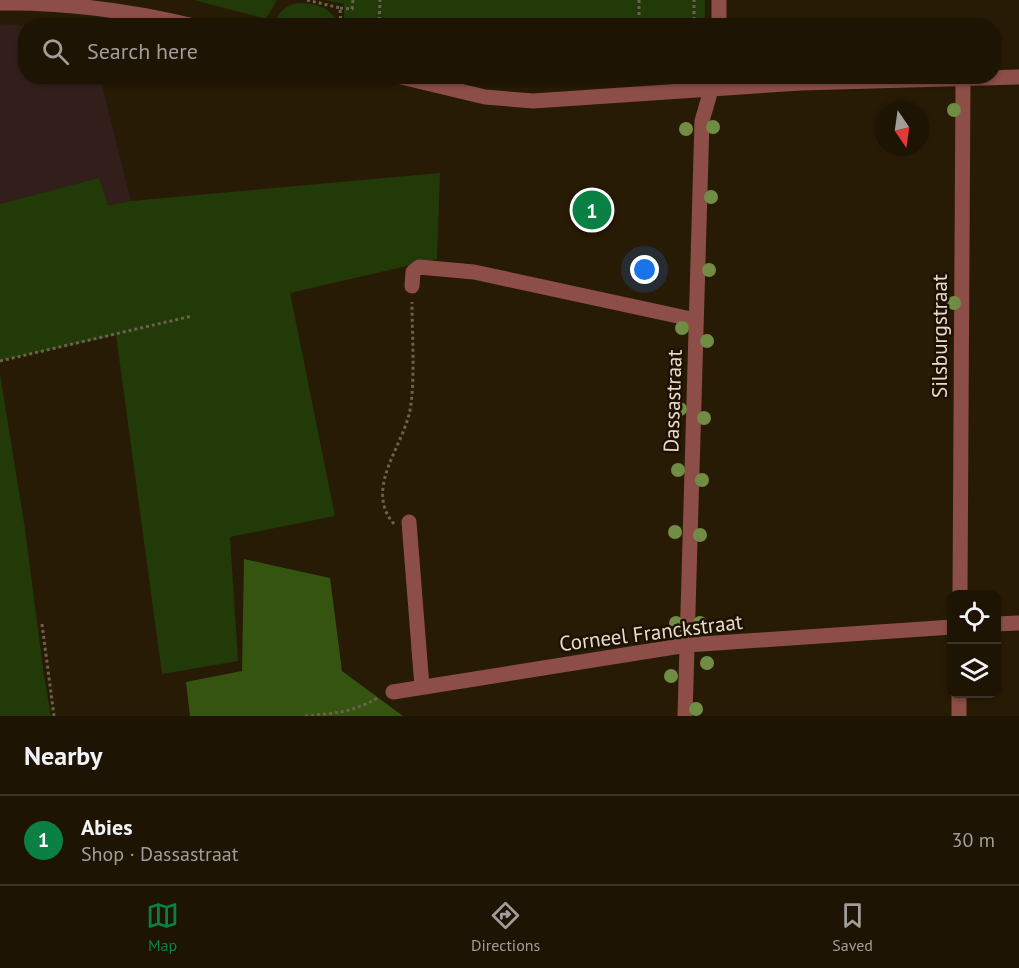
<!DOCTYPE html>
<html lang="en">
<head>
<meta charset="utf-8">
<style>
	:root { --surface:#1e1404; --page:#261d0e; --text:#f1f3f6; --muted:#a19e9a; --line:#3c3326; --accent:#0b8043 }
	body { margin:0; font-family:"PT Sans",sans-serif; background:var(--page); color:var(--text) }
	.controls { position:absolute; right:18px; bottom:18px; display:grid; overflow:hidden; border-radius:12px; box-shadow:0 2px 4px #0004 }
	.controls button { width:54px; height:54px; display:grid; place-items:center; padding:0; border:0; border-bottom:2px solid var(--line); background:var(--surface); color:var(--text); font:30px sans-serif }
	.compass { position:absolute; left:875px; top:102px; width:54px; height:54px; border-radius:50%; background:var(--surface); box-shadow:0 2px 4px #0004; rotate:167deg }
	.you { position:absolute; left:645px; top:270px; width:21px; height:21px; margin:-15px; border:4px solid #fff; border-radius:50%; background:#1a73e8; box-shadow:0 0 0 9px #1a73e833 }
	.badge { display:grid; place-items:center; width:39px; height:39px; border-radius:50%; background:var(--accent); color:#fff; font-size:20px; font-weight:700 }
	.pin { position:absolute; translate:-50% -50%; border:3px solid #fff; box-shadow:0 2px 6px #0006 }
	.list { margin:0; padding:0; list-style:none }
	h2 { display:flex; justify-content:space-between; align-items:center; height:78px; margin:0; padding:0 24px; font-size:26px }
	h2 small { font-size:20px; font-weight:400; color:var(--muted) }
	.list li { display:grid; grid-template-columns:39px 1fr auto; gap:18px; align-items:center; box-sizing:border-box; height:90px; padding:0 24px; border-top:2px solid var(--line) }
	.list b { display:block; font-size:22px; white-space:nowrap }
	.list p { margin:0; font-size:20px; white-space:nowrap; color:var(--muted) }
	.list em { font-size:20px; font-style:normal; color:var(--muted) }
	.icon { flex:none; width:33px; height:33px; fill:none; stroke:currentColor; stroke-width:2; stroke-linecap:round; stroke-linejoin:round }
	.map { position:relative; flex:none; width:1019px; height:716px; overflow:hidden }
	.search { position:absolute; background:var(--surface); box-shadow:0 2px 4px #0004; left:18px; right:18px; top:18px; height:66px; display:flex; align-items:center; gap:15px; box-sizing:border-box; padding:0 21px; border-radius:24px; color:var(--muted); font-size:22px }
	.sheet { height:168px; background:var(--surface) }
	nav { display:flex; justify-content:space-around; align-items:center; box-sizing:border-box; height:84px; border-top:2px solid var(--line); background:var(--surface); font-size:16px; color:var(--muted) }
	nav a { display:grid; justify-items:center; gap:3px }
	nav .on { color:var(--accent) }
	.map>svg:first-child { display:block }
	.commercial { fill:#321f1b }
	.green { fill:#223908 }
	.forest { fill:#345410 }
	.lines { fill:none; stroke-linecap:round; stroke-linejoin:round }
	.path { stroke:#6c604e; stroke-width:3; stroke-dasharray:3 3; stroke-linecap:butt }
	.minor { stroke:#8c4e46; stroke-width:15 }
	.tree { fill:#718c44 }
	.labels { text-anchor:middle; stroke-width:5; stroke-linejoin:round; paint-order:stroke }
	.street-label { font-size:21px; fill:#e5dccf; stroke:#1e1100 }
</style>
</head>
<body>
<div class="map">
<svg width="1019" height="716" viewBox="0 0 1019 716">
	<rect width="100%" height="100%" fill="#281b05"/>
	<path class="commercial" d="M0 24 25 26 26 76 100 77 131 201 107 205 99 179 0 204Z"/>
	<path class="green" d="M194 0H276V2L266 19Z
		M325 0H705V25H344V4Z
		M297 3C316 3 331 7 339 25H296L275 20C281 10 286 6 297 3Z
		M440 173 437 259 290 293 335 516 230 537 238 661 162 674 116 335 0 361V204L99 178 108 205 131 201Z
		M0 374 25 529 44 676 51 716H0Z"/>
	<path class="forest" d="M244 559 330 578 342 671 403 716H190L186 682 242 671Z"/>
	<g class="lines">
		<path class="path" d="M307 0 340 8 341 26
			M639 0V26
			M340 8 352 9 353 0
			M379 26 380 0
			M694 26V0
			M0 361 192 316
			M394 524C362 487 407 443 411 404 415 371 412 336 412 302
			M42 624 54 716
			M305 716C336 713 350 713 378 698"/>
		<path class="minor" d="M0 3C65 2 131 11 194 26
			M719 26V0
			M397 76 485 97 533 101 800 83 1019 77
			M412 286 413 272 419 267 474 272 696 320
			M409 522 422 687
			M960 594 963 79
			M996 624 1019 623
			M393 692 687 645 952 627
			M685 716 702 121 715 76
			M959 716V694"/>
	</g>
	<g class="tree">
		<circle cx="954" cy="110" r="7"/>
		<circle cx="713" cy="127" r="7"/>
		<circle cx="686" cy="129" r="7"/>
		<circle cx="711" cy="197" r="7"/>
		<circle cx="709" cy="270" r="7"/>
		<circle cx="954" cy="303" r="7"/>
		<circle cx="682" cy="328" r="7"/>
		<circle cx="707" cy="341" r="7"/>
		<circle cx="680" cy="409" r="7"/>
		<circle cx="704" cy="418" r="7"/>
		<circle cx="678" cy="470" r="7"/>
		<circle cx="702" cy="480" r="7"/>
		<circle cx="675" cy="532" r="7"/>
		<circle cx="700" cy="535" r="7"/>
		<circle cx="676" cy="623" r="7"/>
		<circle cx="700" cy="623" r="7"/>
		<circle cx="707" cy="663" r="7"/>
		<circle cx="671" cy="676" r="7"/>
		<circle cx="696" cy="709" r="7"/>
	</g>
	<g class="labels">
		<g class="street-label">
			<text transform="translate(940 336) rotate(-90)" y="7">Silsburgstraat</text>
			<text transform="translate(673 401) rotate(-88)" y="7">Dassastraat</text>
			<text transform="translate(651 633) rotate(-7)" y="7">Corneel Franckstraat</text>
		</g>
	</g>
</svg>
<div class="controls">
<button><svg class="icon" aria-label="locate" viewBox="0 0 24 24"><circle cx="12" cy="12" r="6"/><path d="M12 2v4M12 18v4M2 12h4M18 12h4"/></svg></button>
<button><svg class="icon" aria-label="layers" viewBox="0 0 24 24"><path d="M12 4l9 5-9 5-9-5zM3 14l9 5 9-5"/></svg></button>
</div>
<svg class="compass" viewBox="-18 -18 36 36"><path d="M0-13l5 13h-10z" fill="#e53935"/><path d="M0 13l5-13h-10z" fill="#a19e9a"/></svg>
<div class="you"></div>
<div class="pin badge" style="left:592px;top:210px">1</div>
<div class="search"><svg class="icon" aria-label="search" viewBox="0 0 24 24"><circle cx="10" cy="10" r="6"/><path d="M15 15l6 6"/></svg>Search here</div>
</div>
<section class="sheet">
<h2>Nearby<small></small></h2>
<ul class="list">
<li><span class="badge">1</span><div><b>Abies</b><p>Shop · Dassastraat</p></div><em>30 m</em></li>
</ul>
</section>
<nav>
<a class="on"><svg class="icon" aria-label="map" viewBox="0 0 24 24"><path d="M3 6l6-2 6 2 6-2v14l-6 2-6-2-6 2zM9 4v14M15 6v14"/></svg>Map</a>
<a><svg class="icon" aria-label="directions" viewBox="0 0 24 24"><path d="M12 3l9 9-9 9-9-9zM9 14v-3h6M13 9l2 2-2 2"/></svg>Directions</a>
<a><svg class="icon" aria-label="saved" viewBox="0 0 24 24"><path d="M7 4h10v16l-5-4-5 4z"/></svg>Saved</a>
</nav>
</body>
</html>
